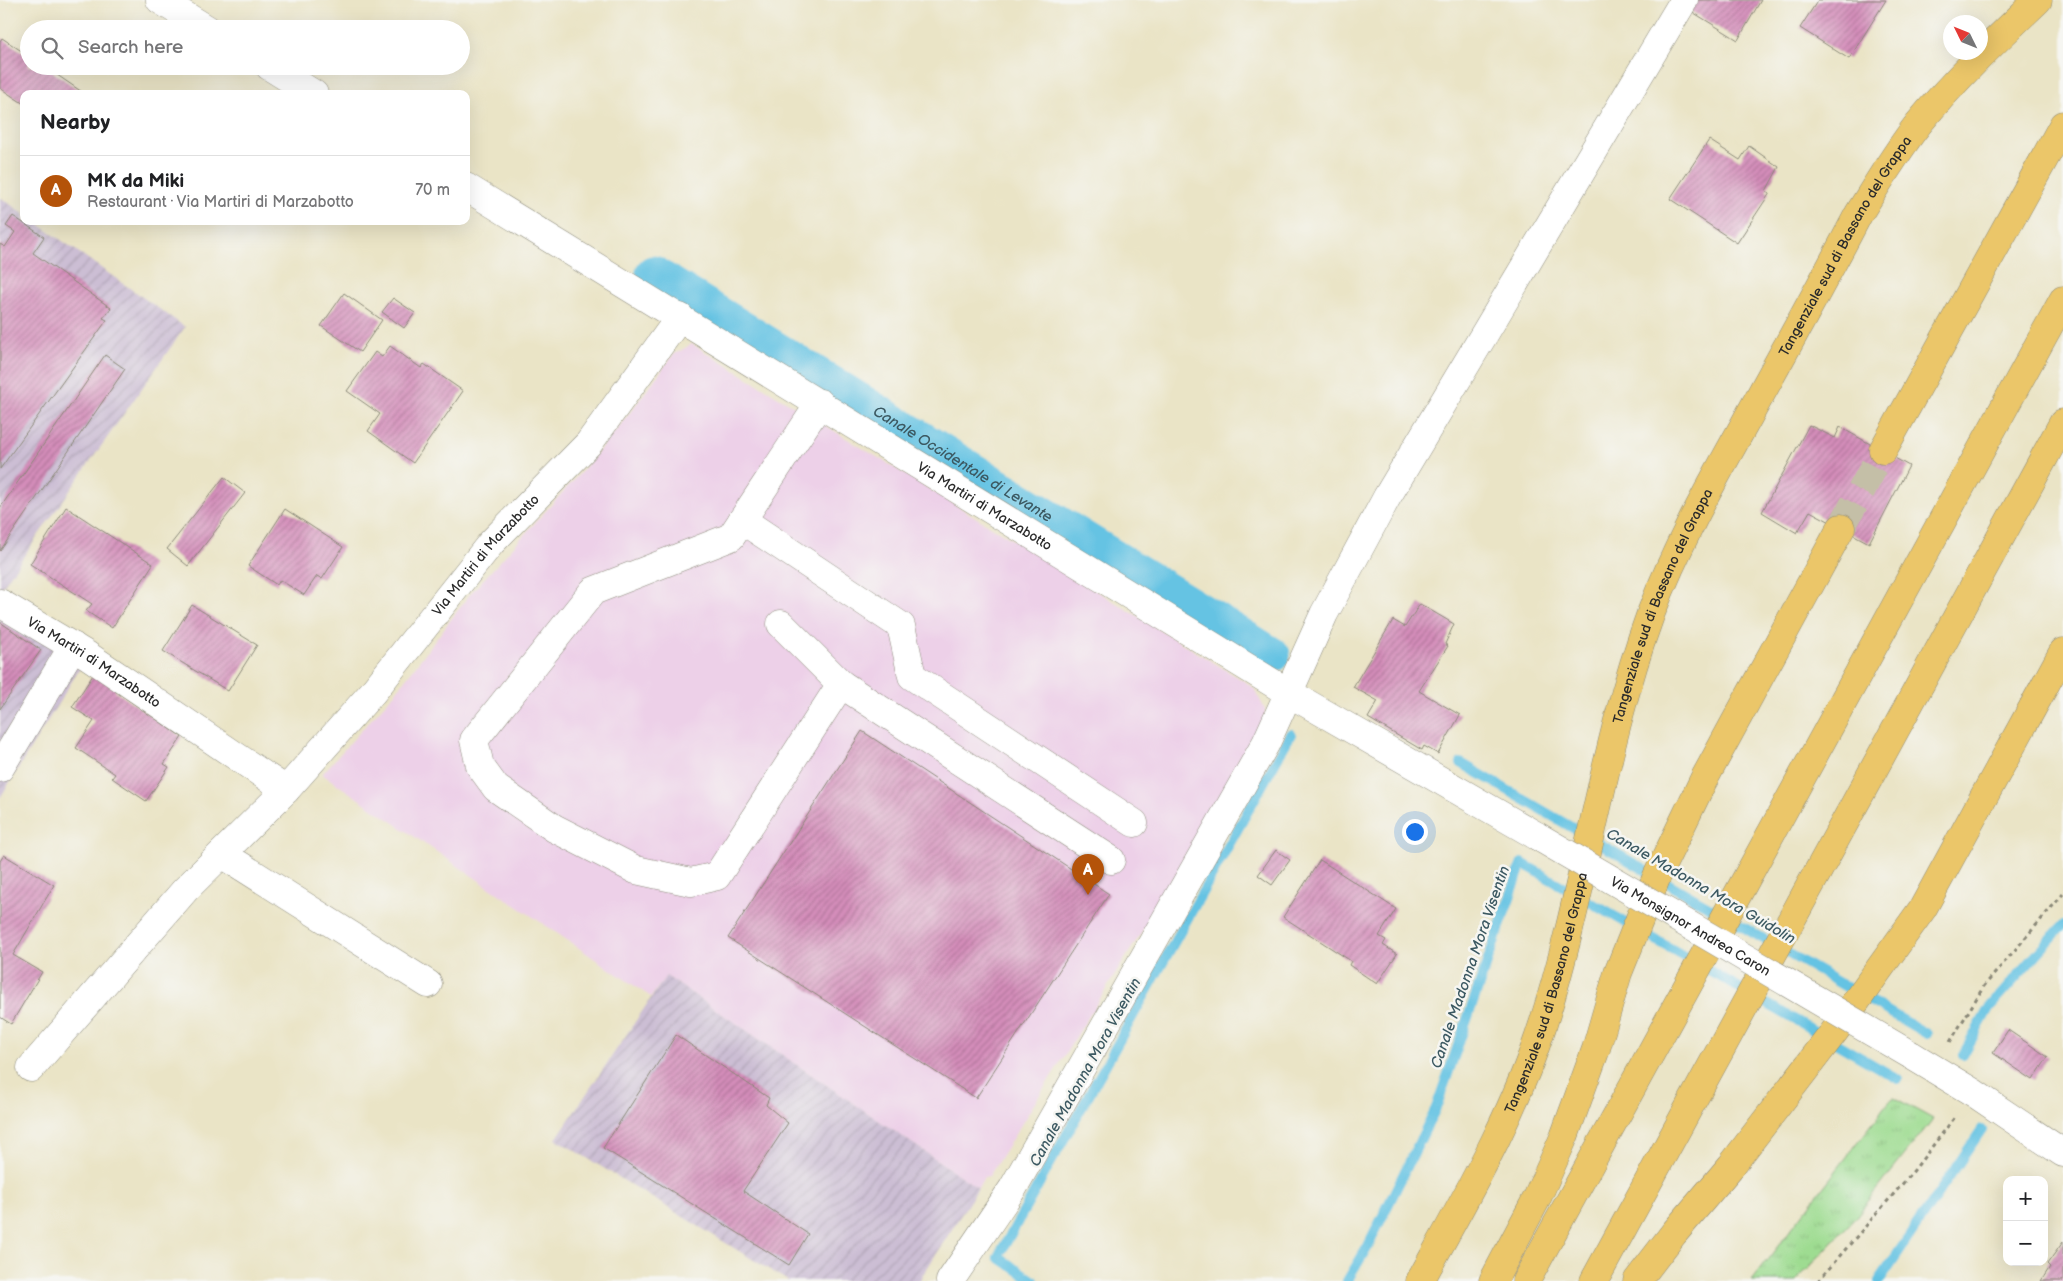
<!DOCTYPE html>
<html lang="en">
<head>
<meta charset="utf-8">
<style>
	:root { --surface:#fff; --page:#f6f6f6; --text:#202124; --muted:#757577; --line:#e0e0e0; --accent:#b45309 }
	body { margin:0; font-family:"Balsamiq Sans",sans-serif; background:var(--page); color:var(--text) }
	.controls { position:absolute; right:15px; bottom:15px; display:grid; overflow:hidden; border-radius:10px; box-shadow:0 5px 20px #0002 }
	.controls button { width:45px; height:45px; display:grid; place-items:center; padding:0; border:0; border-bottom:1px solid var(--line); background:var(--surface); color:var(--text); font:25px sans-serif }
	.compass { position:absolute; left:1943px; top:15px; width:45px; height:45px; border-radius:50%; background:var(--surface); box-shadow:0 5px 20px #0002; rotate:313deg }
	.you { position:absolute; left:1414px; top:831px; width:18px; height:18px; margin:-12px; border:4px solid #fff; border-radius:50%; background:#1a73e8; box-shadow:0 0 0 8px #1a73e833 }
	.badge { display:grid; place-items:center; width:32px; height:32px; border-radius:50%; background:var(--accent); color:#fff; font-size:16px; font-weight:700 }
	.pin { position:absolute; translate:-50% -41px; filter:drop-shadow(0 1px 2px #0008) }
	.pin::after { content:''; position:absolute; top:26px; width:18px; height:15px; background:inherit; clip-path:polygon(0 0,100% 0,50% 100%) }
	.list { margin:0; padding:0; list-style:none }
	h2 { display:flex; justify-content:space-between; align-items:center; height:65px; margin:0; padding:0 20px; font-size:21px }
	h2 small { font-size:16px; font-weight:400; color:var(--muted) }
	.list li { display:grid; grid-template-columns:32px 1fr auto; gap:15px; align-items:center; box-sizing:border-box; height:70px; padding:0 20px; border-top:1px solid var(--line) }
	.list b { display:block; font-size:19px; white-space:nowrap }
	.list p { margin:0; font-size:16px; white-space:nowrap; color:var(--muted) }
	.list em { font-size:16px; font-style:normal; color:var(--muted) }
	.icon { flex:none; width:28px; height:28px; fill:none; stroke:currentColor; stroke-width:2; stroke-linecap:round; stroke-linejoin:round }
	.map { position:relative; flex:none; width:2063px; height:1281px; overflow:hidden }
	.search { position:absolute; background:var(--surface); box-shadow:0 5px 20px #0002; left:20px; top:20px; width:450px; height:55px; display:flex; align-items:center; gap:12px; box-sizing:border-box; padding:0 18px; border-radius:28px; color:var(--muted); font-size:19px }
	.panel { position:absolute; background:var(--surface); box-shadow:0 5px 20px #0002; left:20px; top:90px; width:450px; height:135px; border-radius:10px }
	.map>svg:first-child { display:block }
	.built { fill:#edd0e8 }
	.industrial { fill:url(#industrial-furrows) }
	.grass { fill:url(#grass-tufts); stroke:#64845e }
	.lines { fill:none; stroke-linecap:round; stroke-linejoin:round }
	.stream { stroke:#65c3e3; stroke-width:10 }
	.canal { stroke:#65c3e3; stroke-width:35 }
	.building { fill:url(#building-hatch) }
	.highway-tunnel { stroke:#c4bfa7; stroke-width:28; stroke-dasharray:28 14; stroke-linecap:butt }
	.minor-casing { stroke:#8a8878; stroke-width:29 }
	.highway-casing { stroke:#8a8878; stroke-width:29 }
	.path { stroke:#8a8878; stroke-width:3; stroke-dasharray:4 4; stroke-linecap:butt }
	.minor { stroke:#fff; stroke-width:28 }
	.highway { stroke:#ebc669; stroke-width:28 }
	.minor-bridge-casing { stroke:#8a8878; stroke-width:29; stroke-linecap:butt }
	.minor-bridge { stroke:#fff; stroke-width:28 }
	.labels { text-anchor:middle; stroke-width:5; stroke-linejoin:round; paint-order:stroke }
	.street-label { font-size:14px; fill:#2b2b2b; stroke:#f6f6f2 }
	.water-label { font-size:15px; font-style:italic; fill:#3c5962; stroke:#f6f6f2 }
</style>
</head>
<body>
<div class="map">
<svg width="2063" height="1281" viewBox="0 0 2063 1281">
	<defs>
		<pattern id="industrial-furrows" width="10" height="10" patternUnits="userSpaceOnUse" patternTransform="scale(1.25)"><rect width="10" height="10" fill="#ccbed4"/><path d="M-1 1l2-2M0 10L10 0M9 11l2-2" fill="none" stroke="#afa3b6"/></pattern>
		<pattern id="grass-tufts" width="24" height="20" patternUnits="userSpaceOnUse" patternTransform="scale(1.25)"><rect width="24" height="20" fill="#9edc91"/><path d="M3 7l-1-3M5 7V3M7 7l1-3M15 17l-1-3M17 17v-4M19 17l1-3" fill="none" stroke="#88bd7d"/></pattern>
		<pattern id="building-hatch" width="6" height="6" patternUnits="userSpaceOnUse" patternTransform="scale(1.25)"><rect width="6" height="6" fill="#d48dba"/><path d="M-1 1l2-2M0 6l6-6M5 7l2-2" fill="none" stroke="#ac7397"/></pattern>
	</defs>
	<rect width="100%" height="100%" fill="#f6f6f2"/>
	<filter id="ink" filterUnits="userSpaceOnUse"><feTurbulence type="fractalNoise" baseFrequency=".02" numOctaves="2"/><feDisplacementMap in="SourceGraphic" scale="10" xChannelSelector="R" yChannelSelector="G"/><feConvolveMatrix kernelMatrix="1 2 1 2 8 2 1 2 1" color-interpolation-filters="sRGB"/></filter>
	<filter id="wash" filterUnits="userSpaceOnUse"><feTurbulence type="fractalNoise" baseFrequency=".0096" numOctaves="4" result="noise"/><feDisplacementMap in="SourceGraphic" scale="20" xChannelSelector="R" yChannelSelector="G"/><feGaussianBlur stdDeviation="1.12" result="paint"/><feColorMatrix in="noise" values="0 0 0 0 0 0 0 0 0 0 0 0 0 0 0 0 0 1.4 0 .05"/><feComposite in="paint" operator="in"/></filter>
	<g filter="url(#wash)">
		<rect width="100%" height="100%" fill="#eae4c6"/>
		<path class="built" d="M692 344 1247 683 1255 689 1265 710V721L1252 756 989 1176 984 1177 978 1188 666 976 651 997 322 774 395 693 471 593 583 470 623 422 673 355Z"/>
		<path class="industrial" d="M0 197 24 214V221H34L185 327 0 590Z
			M0 605 85 660 0 798Z
			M666 976 978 1188 919 1281H788L556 1139Z"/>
		<path class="grass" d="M1893 1097 1933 1119 1855 1218 1796 1281H1751Z"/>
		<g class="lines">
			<path class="stream" d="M1461 763 1927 1034
				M1963 1055 1989 1008 2063 925
				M1034 1281 998 1257 1291 734
				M1347 1281 1368 1246 1436 1108 1522 863 1898 1079
				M1879 1281 1982 1129"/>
			<path class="canal" id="s1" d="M653 273 1273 655"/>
		</g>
		<g id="blocks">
			<path class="building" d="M1692 0H1761L1738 40 1686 8Z
				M1818 0H1886L1849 59 1800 28Z
				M2 38 29 56V66H44L85 94H24V104L0 88V41Z
				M1709 140 1740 160 1749 146 1779 167 1766 191 1770 193 1737 243 1670 199Z
				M13 216 44 237 33 253 111 308 103 318 107 320 0 469V244L5 247 15 232 6 226Z
				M344 293 382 320 360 352 321 326Z
				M393 298 415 313 404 328 382 312Z
				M390 346 421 368 424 364 463 391 413 463 368 431 380 414 347 391 375 352 382 357Z
				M105 355 125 369 0 551V508Z
				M1809 425 1835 438 1840 427 1909 466 1869 543 1810 511 1797 533 1762 512Z
				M224 477 245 493 188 566 167 549Z
				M66 507 153 564 112 628 86 611 92 604 30 564Z
				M285 509 343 547 322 579 317 576 304 595 280 580 277 585 248 566Z
				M1420 604 1454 624 1445 644 1448 646 1419 691 1460 715 1438 754 1424 746 1422 750 1368 718 1378 701 1353 687 1393 620 1405 627Z
				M192 605 257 645 228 691 163 651Z
				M0 622 41 650 0 709Z
				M97 669 119 684 115 691 182 737 164 764 169 767 146 801 112 778 115 774 76 748 94 721 72 707Z
				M862 731 1109 894 976 1098 728 938Z
				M1276 850 1290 860 1272 885 1258 875Z
				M4 855 54 885 13 955 42 972 11 1024 0 1017V861Z
				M1320 860 1396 909 1379 936 1386 940 1383 945 1397 954 1377 984 1349 965 1351 961 1283 917Z
				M2008 1030 2048 1057 2033 1080 1993 1053Z
				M676 1035 769 1098 766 1105 788 1123 743 1191 808 1234 789 1265 603 1148Z
				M2063 1242V1281H2041L2050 1267 2047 1264Z"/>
		</g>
	</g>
	<g filter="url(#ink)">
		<use href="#blocks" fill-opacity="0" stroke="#8a8878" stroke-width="1"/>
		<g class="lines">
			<path class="highway-tunnel" d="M1841 528 1883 450"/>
			<g class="minor-casing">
				<g id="minor">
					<path d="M160 0 207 29"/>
					<path d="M269 66 314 94"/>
					<path id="s2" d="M466 187 1289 693 1537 836"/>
					<path d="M742 520 901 626 912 676 1134 823"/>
					<path id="s3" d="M0 603 87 655 286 790"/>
					<path d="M781 624 841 684 717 876 691 882 636 870 554 828 496 788 480 766 474 740 593 591 731 537 820 403"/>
					<path d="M841 684 1111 860"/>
					<path d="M0 768 73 646"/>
					<path d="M222 854 428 984"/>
					<path d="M1911 1055 1974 1093 2063 1153"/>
					<path id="s4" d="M31 1068 185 890 286 790 372 693 491 543 589 443 680 317"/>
					<path d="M950 1281 1013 1188 1266 743 1324 614 1387 497 1684 0"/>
				</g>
			</g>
			<g class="highway-casing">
				<g id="highway">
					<path d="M1883 450 2063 125"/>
					<path id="s5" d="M1420 1281C1466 1197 1514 1115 1543 1024 1586 889 1602 746 1651 613 1676 547 1710 486 1744 425 1782 355 1821 286 1858 215 1877 184 1896 152 1919 123 1955 79 1997 39 2038 0"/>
					<path d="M1493 1281 1537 1198 1564 1137 1596 1049 1618 973 1657 876 1703 781 1841 528"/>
					<path d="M1526 1281 2063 300"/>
					<path d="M1594 1281 2063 423"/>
					<path d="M1637 1281 1674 1233 1731 1166 1834 1032 1923 908 2063 652"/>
				</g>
			</g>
			<path class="path" d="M1950 1042 1984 986 2063 894
				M1818 1281 1911 1174 1955 1117"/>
			<use href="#minor" class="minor"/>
			<use href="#highway" class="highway"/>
			<g class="minor-bridge-casing">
				<g id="minor-bridge">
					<path id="s6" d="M1537 836 1911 1055"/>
				</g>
			</g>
			<use href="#minor-bridge" class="minor-bridge"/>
		</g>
	</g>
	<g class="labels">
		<g class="street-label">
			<text dy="5" stroke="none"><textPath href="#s5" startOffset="1126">Tangenziale sud di Bassano del Grappa</textPath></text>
			<text dy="5" stroke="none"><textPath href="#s2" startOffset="609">Via Martiri di Marzabotto</textPath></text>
			<text dy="5" stroke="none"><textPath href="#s4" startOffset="686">Via Martiri di Marzabotto</textPath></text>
			<text dy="5" stroke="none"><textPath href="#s5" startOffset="721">Tangenziale sud di Bassano del Grappa</textPath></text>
			<text dy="5" stroke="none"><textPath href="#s3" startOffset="111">Via Martiri di Marzabotto</textPath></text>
			<text dy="5" stroke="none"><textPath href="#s6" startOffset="178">Via Monsignor Andrea Caron</textPath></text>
			<text dy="5" stroke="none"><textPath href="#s5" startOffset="316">Tangenziale sud di Bassano del Grappa</textPath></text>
		</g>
		<g class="water-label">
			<text dy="5" stroke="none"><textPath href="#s1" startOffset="364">Canale Occidentale di Levante</textPath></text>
			<text transform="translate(1701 886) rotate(30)" y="5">Canale Madonna Mora Guidolin</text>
			<text transform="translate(1470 967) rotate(-71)" y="5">Canale Madonna Mora Visentin</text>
			<text transform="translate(1085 1072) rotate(-61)" y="5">Canale Madonna Mora Visentin</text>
		</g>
	</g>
</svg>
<div class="controls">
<button>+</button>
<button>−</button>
</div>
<svg class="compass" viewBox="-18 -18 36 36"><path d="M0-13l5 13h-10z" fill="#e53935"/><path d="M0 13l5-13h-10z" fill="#757577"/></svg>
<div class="you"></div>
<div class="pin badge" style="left:1088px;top:895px">A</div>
<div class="search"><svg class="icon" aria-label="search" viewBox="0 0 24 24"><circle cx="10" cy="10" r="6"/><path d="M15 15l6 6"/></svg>Search here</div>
<section class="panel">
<h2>Nearby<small></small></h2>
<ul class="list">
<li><span class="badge">A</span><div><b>MK da Miki</b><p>Restaurant · Via Martiri di Marzabotto</p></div><em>70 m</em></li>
</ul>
</section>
</div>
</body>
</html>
